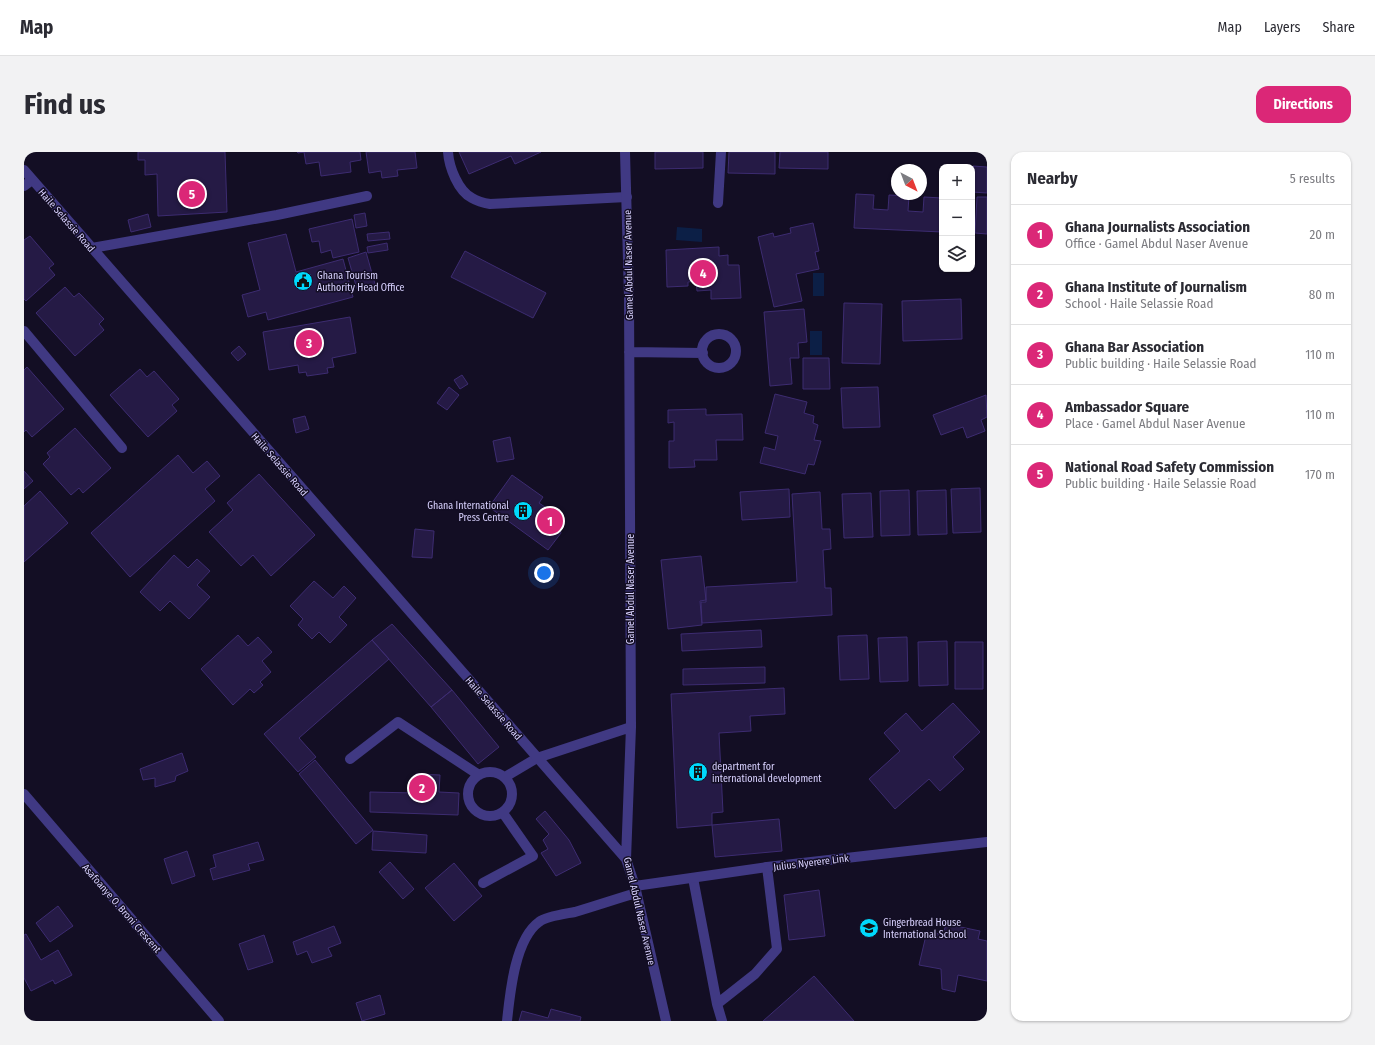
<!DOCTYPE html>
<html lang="en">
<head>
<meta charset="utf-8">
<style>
	:root { --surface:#fff; --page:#f2f2f3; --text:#2b2b33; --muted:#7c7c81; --line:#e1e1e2; --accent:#db2777 }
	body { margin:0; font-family:"Fira Sans Condensed",sans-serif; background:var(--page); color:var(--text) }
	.controls { position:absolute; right:12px; top:12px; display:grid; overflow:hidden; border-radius:8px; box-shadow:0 1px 3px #0004 }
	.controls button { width:36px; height:36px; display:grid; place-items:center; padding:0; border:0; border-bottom:1px solid var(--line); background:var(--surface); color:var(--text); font:20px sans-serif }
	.compass { position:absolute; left:867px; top:12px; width:36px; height:36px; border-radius:50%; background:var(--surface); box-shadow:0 1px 3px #0004; rotate:138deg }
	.you { position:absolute; left:520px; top:421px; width:14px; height:14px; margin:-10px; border:3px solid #fff; border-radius:50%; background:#1a73e8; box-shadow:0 0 0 6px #1a73e833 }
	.badge { display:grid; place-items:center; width:26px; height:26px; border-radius:50%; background:var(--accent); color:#fff; font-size:13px; font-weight:700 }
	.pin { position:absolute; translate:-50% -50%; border:2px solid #fff; box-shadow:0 1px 4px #0006 }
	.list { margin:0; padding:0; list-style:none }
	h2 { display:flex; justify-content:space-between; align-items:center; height:52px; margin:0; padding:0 16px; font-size:17px }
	h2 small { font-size:13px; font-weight:400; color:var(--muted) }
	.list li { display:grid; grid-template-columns:26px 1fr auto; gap:12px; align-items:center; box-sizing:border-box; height:60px; padding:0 16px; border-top:1px solid var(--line) }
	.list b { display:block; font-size:15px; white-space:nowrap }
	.list p { margin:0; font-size:13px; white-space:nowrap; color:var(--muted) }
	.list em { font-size:13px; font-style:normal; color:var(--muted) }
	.icon { flex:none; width:22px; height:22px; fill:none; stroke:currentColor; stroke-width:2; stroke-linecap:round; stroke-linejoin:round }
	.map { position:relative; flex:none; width:963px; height:869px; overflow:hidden; border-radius:12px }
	header { display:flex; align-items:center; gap:24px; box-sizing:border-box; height:56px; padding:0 20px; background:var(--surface); border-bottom:1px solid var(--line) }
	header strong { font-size:19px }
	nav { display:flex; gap:22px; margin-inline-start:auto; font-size:14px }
	.intro { display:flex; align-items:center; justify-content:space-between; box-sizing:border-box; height:96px; padding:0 24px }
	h1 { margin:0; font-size:28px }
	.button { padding:10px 18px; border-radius:12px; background:var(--accent); color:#fff; font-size:14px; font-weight:700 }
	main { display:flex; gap:24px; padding:0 24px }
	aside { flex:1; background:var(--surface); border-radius:12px; box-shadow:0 1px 3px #0004 }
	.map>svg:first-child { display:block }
	.water { fill:#0c1f46 }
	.building { fill:#251a45; stroke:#3d2c71 }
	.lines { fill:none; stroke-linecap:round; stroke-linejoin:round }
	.service { stroke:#403983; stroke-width:10 }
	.minor { stroke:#403983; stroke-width:10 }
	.labels { text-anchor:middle; stroke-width:3; stroke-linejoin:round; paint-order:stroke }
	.street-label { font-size:10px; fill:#d9d2ff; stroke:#130e24 }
	.poi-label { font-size:10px; fill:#d9d2ff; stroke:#130e24; text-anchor:start }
</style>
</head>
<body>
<header>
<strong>Map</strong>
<nav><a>Map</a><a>Layers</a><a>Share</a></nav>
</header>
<div class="intro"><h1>Find us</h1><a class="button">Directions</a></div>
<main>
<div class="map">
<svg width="963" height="869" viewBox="0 0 963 869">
	<rect width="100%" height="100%" fill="#130e24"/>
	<path class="water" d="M653 75 678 77V90L652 88Z
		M789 121H800V144H789Z
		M786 179H798V203H786Z"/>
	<path class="building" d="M114 0H201L203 60 134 64 133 22 121 23V8H114Z
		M273 0H336L337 8 326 10 327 20 297 24 295 10 282 12 280 0 274 1Z
		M342 0H391L393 16 373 18 374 24 358 26 357 19 345 21Z
		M435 0H517L491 12 487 4 445 22Z
		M631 0H679V16L631 17Z
		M705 0H751V22L704 21Z
		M756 0H804V17L755 16Z
		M949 14 963 15V41L948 40Z
		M832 42 850 43 849 57 864 58 865 43 885 44 884 59 899 60 900 45 918 46V80L830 76Z
		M953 45H963V82L951 81Z
		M341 61 343 74 332 76 330 63Z
		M124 62 127 75 107 80 104 68Z
		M328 67 335 100 309 106 307 98 297 101 295 89 288 90 285 77Z
		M789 71 795 99 791 100 795 117 772 122 778 149 750 155 734 85 749 81 750 85 767 81 766 76Z
		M365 80 366 87 344 89 343 82Z
		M262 82 272 120 319 107 329 145 244 168 242 160 224 165 218 143 236 138 224 91Z
		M6 84 30 112 25 116 31 123 2 149 0 147V88Z
		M363 91 364 98 344 101 343 95Z
		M695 95V104L704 103V113H715L717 146 687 147V138L673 139 672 129 664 130V134L643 135 642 98Z
		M441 99 522 141 509 166 427 125Z
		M342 100 351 132 333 137 324 106Z
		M41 135 50 145 55 141 80 167 75 172 80 178 51 204 12 161Z
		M937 147 938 187 879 189 878 149Z
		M820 151 858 152 856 212 818 211Z
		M780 157 783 190 774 191 775 206H766L768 232 746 234 740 160Z
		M326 165 332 201 308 206 310 215 303 216 304 221 283 224 282 220 275 221 274 213 245 218 239 180Z
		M215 194 222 202 214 209 207 201Z
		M779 206H805L806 237H779Z
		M3 215 40 257 8 285 2 278 0 280V218Z
		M116 217 123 225 130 219 155 247 148 253 153 259 124 285 86 243Z
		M438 223 444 232 436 237 430 228Z
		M425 235 435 243 423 258 413 251Z
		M854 235 856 275 819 276 817 236Z
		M751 242 783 250 780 261 790 264 789 271 794 273 790 288 797 289 790 313 784 312 781 322 736 311 740 295 751 298 754 284 741 281Z
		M962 243 963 265 957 268 961 279 943 286 939 275 917 283 909 263Z
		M682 257V263L718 262 719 288H692L693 308H670L671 315 645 316V289H650V270L644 271V258Z
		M281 264 285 277 272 281 269 267Z
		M51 276 87 316 59 341 55 336 47 343 19 312 26 305 23 301Z
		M486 285 490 307 473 310 469 289Z
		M154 303 169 321 183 309 196 324 181 337 191 349 106 425 67 381Z
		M0 319 9 329 0 337Z
		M235 322 291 383 247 424 229 403 217 414 185 380 209 358 203 351Z
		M488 323 519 345 515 351 533 363 537 381 524 398 465 355Z
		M956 336 957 380 929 381 927 337Z
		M765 337 766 365 718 368 716 340Z
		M885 338 886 383 857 384 856 339Z
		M922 338 923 382 894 383 893 339Z
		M16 339 44 371 0 410V354Z
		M796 340 798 377H806L807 397 799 398 801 436H807L808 463 678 471 677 450H682V435L773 430 768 342Z
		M847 341 849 385 820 386 818 342Z
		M391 377 410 379 408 406 388 405Z
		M150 403 164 416 173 407 186 419 173 433 186 445 165 467 146 449 136 459 116 440Z
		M677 404 682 448 676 449 678 473 644 477 637 408Z
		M290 429 309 446 320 434 332 446 315 465 323 473 306 491 295 480 288 487 274 473 279 467 266 454Z
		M368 472 428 538 407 555 348 488Z
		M737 478 738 495 658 499 657 482Z
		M214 483 224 494 234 485 248 500 238 509 247 520 236 530 239 533 230 541 226 537 209 553 177 517Z
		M843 483 845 527 816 528 814 484Z
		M883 485 884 529 856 530 854 486Z
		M348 488 365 507 275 586 292 605 274 620 240 582Z
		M923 489 924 533 895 534 894 490Z
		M931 490H959V537H931Z
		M741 515V531L659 533V517Z
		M760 536 761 562 726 564 727 579 695 581 699 660 688 661V673L653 676 647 542Z
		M428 538 475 595 454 612 407 555Z
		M929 551 956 580 929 605 940 617 916 639 905 627 871 657 845 627 876 599 860 581 882 561 898 579Z
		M158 601 164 619 152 624 151 629 131 635V626L119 628 116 617Z
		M291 608 349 678 332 692 275 622Z
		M392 622 416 623 415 640 435 641 434 663 346 660V640L391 641Z
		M521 659 545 688 557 711 532 724 517 701 524 697 519 688 525 682 512 667Z
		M755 667 758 699 691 705 688 673Z
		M349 679 403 683 402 701 348 698Z
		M234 690 240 708 224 712 226 718 189 728 186 717 192 715 189 703Z
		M163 699 171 724 148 732 140 707Z
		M366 710 390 737 379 747 355 720Z
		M430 711 458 744 430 769 401 736Z
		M795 738 801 784 765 788 760 743Z
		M34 754 49 774 26 790 12 771Z
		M922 772 956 779 954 787 963 789V829L934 823 931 840 918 837 917 817 895 813 903 779 919 783Z
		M310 774 317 791 304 796 308 804 288 811 283 799 273 803 269 790Z
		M2 782 17 808 34 798 48 823 31 832 29 828 7 839 0 826V783Z
		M240 783 249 810 224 818 215 792Z
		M790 824 830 869H739Z
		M356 843 361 862 338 869 332 851Z
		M527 857 557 865 556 869H495L498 859 524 866Z"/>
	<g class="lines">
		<path class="service" d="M424 0C425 15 434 39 448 46 453 49 460 51 466 52L603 45
			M0 34 8 28
			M694 51 697 0
			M0 179 98 296
			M326 607 374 570 455 623
			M444 642a22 22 0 1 1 44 0a22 22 0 1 1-44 0Z
			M481 625 513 606
			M669 726 693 852
			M459 731 509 704 479 661
			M483 869C486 841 491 787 515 770 523 764 541 762 551 760 571 754 592 747 612 741
			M698 869 693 852 731 822 753 797 743 715"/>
		<path class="minor" d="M601 0 605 145 607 575 602 707 611 734 642 869
			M0 18 602 707
			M68 96 253 63 343 44
			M678 199a17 17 0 1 1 34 0a17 17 0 1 1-34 0Z
			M605 200 679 201
			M513 606 607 575
			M0 642 195 869
			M611 734 743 715 963 690"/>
	</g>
	<defs>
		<g id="civic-disc" transform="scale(1)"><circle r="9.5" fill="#00d8fc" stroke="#130e24"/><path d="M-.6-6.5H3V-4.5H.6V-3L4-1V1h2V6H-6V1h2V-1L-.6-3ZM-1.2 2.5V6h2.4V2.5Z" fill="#111"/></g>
		<g id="building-disc" transform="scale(1)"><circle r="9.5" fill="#00d8fc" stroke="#130e24"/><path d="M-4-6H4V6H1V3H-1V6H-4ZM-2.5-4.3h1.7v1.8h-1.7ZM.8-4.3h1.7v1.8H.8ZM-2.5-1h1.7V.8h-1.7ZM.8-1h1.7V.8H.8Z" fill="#111"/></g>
		<g id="school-disc" transform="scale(1)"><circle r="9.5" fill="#00d8fc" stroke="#130e24"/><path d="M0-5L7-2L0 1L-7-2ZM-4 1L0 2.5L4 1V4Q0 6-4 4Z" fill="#111"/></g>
	</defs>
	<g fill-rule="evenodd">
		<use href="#civic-disc" x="279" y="129"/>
		<use href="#building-disc" x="499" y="359"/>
		<use href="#building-disc" x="674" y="620"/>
		<use href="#school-disc" x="845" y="776"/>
	</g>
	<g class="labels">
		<g class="street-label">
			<text transform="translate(43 68) rotate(49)" y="4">Haile Selassie Road</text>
			<text transform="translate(604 113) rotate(-91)" y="4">Gamel Abdul Naser Avenue</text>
			<text transform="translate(256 312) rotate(49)" y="4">Haile Selassie Road</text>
			<text transform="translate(606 437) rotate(-90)" y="4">Gamel Abdul Naser Avenue</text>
			<text transform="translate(470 556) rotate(49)" y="4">Haile Selassie Road</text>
			<text transform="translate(787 710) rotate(-7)" y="4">Julius Nyerere Link</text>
			<text transform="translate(98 756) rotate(49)" y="4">Asafoanye O. Broni Crescent</text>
			<text transform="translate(616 759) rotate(77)" y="4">Gamel Abdul Naser Avenue</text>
		</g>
		<g class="poi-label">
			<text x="293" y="127">Ghana Tourism<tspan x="293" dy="12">Authority Head Office</tspan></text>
			<text x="485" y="357" text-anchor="end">Ghana International<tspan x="485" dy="12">Press Centre</tspan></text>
			<text x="688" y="618">department for<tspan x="688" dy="12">international development</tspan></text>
			<text x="859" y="774">Gingerbread House<tspan x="859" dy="12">International School</tspan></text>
		</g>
	</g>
</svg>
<div class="controls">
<button>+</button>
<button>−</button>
<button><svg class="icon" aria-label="layers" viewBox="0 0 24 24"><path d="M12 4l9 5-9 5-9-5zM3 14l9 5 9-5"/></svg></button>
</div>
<svg class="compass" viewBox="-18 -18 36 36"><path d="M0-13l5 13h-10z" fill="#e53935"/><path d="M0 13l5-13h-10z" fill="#7c7c81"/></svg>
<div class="you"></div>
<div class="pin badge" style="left:526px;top:369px">1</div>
<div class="pin badge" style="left:398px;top:636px">2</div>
<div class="pin badge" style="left:285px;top:191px">3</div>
<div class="pin badge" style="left:679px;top:121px">4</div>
<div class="pin badge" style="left:168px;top:42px">5</div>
</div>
<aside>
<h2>Nearby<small>5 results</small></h2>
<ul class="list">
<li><span class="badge">1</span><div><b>Ghana Journalists Association</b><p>Office · Gamel Abdul Naser Avenue</p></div><em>20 m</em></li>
<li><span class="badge">2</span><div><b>Ghana Institute of Journalism</b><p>School · Haile Selassie Road</p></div><em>80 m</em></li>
<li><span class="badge">3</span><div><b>Ghana Bar Association</b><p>Public building · Haile Selassie Road</p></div><em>110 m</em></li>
<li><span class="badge">4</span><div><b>Ambassador Square</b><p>Place · Gamel Abdul Naser Avenue</p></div><em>110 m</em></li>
<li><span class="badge">5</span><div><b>National Road Safety Commission</b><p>Public building · Haile Selassie Road</p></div><em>170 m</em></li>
</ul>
</aside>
</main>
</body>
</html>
